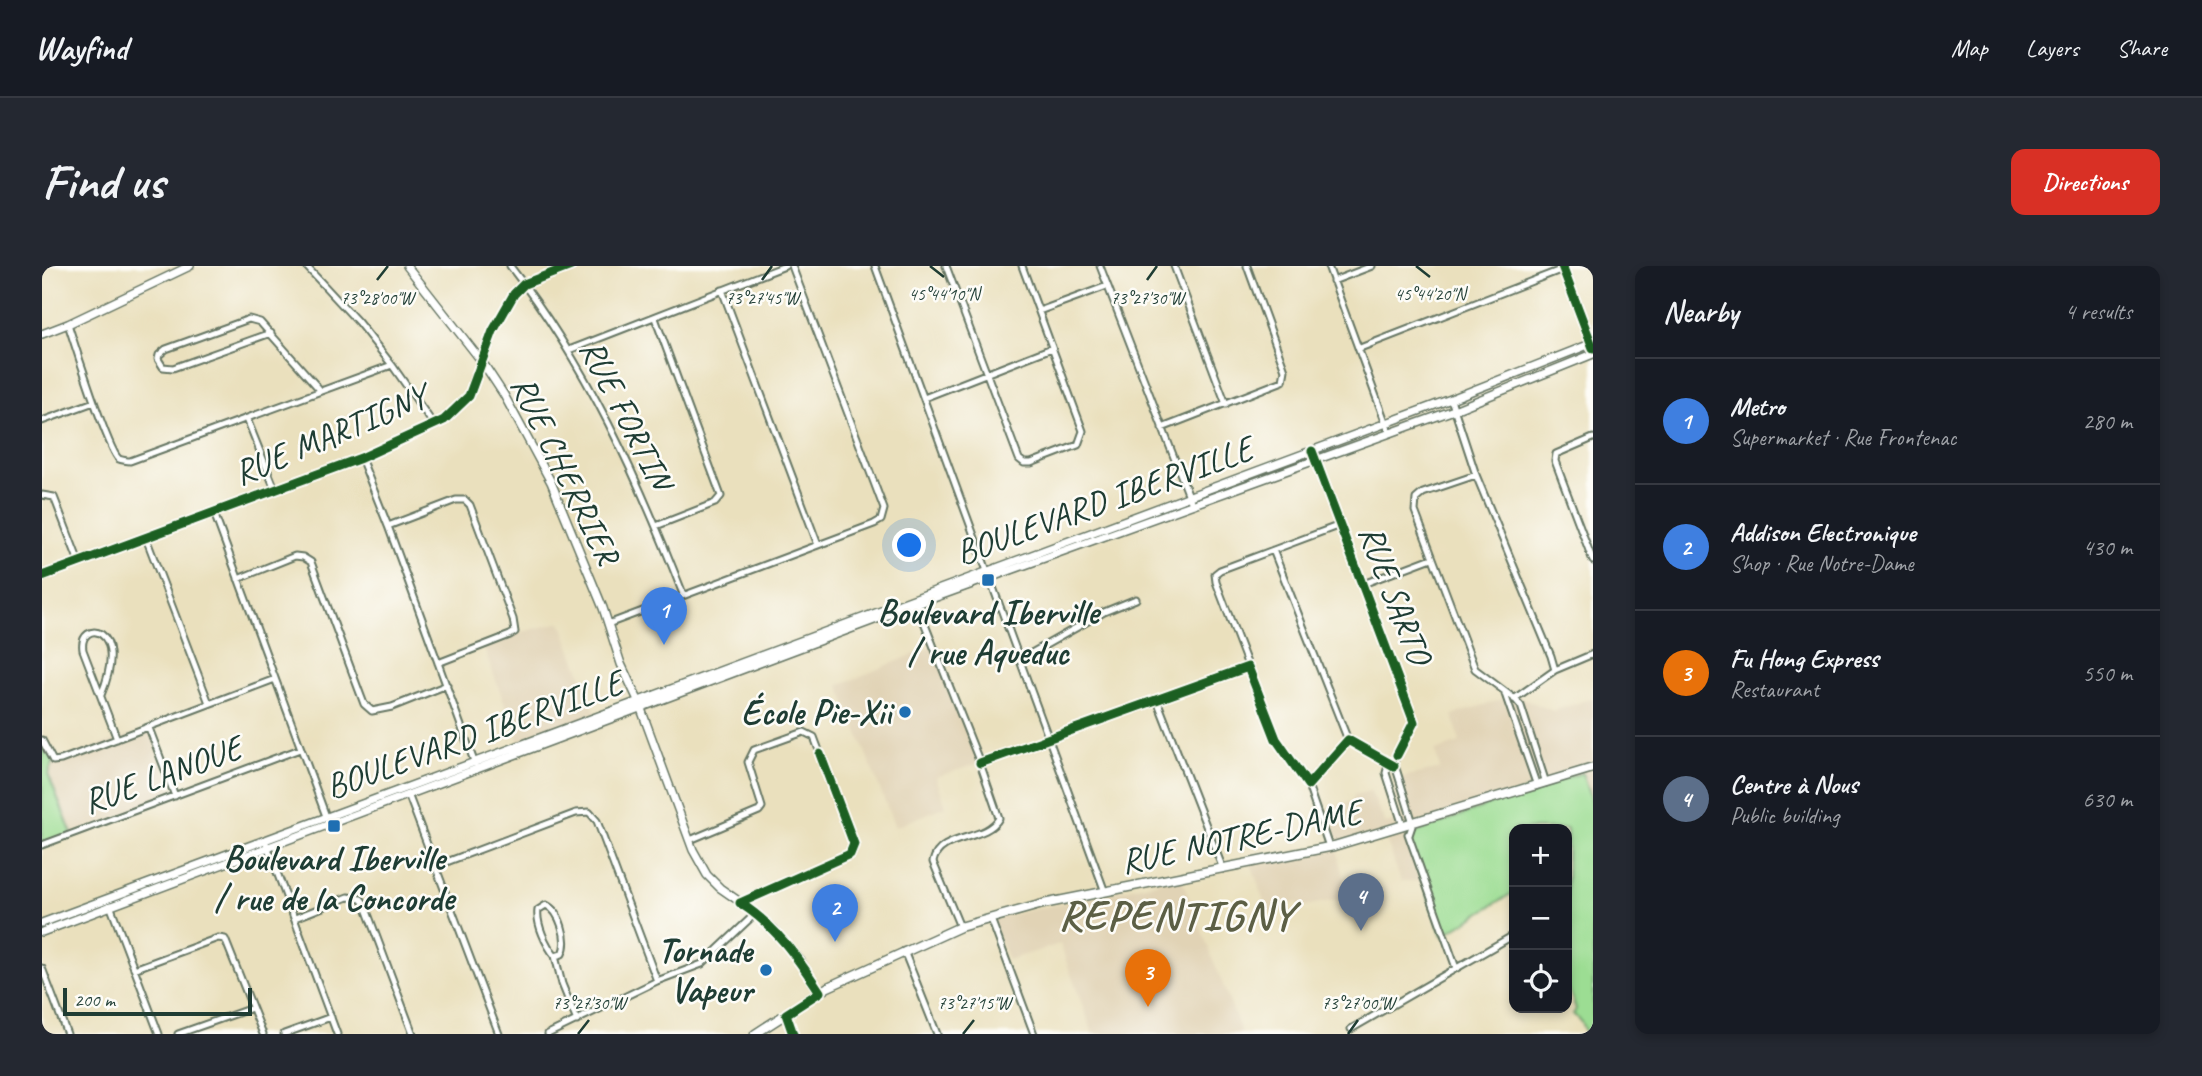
<!DOCTYPE html>
<html lang="en">
<head>
<meta charset="utf-8">
<style>
	:root { --surface:#171b24; --page:#242831; --text:#f1f3f6; --muted:#9ea1a6; --line:#363941; --accent:#d93025 }
	body { margin:0; font-family:Caveat,sans-serif; background:var(--page); color:var(--text) }
	.controls { position:absolute; right:21px; bottom:21px; display:grid; overflow:hidden; border-radius:14px; box-shadow:0 4px 10px #0003 }
	.controls button { width:63px; height:63px; display:grid; place-items:center; padding:0; border:0; border-bottom:2px solid var(--line); background:var(--surface); color:var(--text); font:35px sans-serif }
	.scale { position:absolute; left:21px; bottom:18px; width:189px; box-sizing:border-box; padding-left:7px; border:4px solid #1f3d34; border-top:0; font-size:19px; line-height:24px; white-space:nowrap; color:#1f3d34; -webkit-text-stroke:5px #fdfcf7; paint-order:stroke }
	.you { position:absolute; left:868px; top:280px; width:24px; height:24px; margin:-18px; border:5px solid #fff; border-radius:50%; background:#1a73e8; box-shadow:0 0 0 10px #1a73e833 }
	.badge { display:grid; place-items:center; width:46px; height:46px; border-radius:50%; background:var(--accent); color:#fff; font-size:23px; font-weight:700 }
	.pin { position:absolute; translate:-50% -58px; filter:drop-shadow(0 2px 4px #0008) }
	.pin::after { content:''; position:absolute; top:37px; width:24px; height:21px; background:inherit; clip-path:polygon(0 0,100% 0,50% 100%) }
	.list { margin:0; padding:0; list-style:none }
	h2 { display:flex; justify-content:space-between; align-items:center; height:91px; margin:0; padding:0 28px; font-size:30px }
	h2 small { font-size:23px; font-weight:400; color:var(--muted) }
	.list li { display:grid; grid-template-columns:46px 1fr auto; gap:21px; align-items:center; box-sizing:border-box; height:126px; padding:0 28px; border-top:2px solid var(--line) }
	.list b { display:block; font-size:26px; white-space:nowrap }
	.list p { margin:0; font-size:23px; white-space:nowrap; color:var(--muted) }
	.list em { font-size:23px; font-style:normal; color:var(--muted) }
	.icon { flex:none; width:38px; height:38px; fill:none; stroke:currentColor; stroke-width:2; stroke-linecap:round; stroke-linejoin:round }
	.map { position:relative; flex:none; width:1551px; height:768px; overflow:hidden; border-radius:14px }
	header { display:flex; align-items:center; gap:42px; box-sizing:border-box; height:98px; padding:0 35px; background:var(--surface); border-bottom:2px solid var(--line) }
	header strong { font-size:33px }
	nav { display:flex; gap:38px; margin-inline-start:auto; font-size:24px }
	.intro { display:flex; align-items:center; justify-content:space-between; box-sizing:border-box; height:168px; padding:0 42px }
	h1 { margin:0; font-size:49px }
	.button { padding:18px 32px; border-radius:14px; background:var(--accent); color:#fff; font-size:24px; font-weight:700 }
	main { display:flex; gap:42px; padding:0 42px }
	aside { flex:1; background:var(--surface); border-radius:14px; box-shadow:0 4px 10px #0003 }
	.map>svg:first-child { display:block }
	.built { fill:#e1d3b5 }
	.green { fill:#9cdd93; stroke:#5e8d64; stroke-width:2 }
	.lines { fill:none; stroke-linecap:round; stroke-linejoin:round }
	.street-casing { stroke:#667664; stroke-width:9 }
	.secondary-casing { stroke:#667664; stroke-width:10 }
	.primary-casing { stroke:#667664; stroke-width:11 }
	.street { stroke:#fff; stroke-width:5 }
	.secondary { stroke:#fff; stroke-width:7 }
	.primary { stroke:#fff; stroke-width:8 }
	.cycleway-casing { stroke:#fdfcf7; stroke-width:13 }
	.cycleway { stroke:#1b5e20; stroke-width:9 }
	.ticks { fill:none; stroke:#1f3d34; stroke-width:2.5 }
	.poi-dot { fill:#1f6fb2; stroke:#fdfcf7; stroke-width:2.5 }
	.labels { text-anchor:middle; stroke-width:5; stroke-linejoin:round; paint-order:stroke }
	.street-label { font-size:35px; fill:#1f3d34; stroke:#fdfcf7 }
	.poi-label { font-size:35px; font-weight:bold; fill:#1f3d34; stroke:#fdfcf7 }
	.district-label { font-size:42px; font-weight:bold; letter-spacing:2px; fill:#5c5f45; stroke:#fdfcf7 }
	.ticks-label { font-size:18px; text-anchor:middle; fill:#1f3d34; stroke:#fdfcf7; stroke-width:5; stroke-linejoin:round; paint-order:stroke }
</style>
</head>
<body>
<header>
<strong>Wayfind</strong>
<nav><a>Map</a><a>Layers</a><a>Share</a></nav>
</header>
<div class="intro"><h1>Find us</h1><a class="button">Directions</a></div>
<main>
<div class="map">
<svg width="1551" height="768" viewBox="0 0 1551 768">
	<rect width="100%" height="100%" fill="#fdfcf7"/>
	<filter id="ink" filterUnits="userSpaceOnUse"><feTurbulence type="fractalNoise" baseFrequency=".0143" numOctaves="2"/><feDisplacementMap in="SourceGraphic" scale="14" xChannelSelector="R" yChannelSelector="G"/><feConvolveMatrix kernelMatrix="1 2 1 2 8 2 1 2 1" color-interpolation-filters="sRGB"/></filter>
	<filter id="wash" filterUnits="userSpaceOnUse"><feTurbulence type="fractalNoise" baseFrequency=".00686" numOctaves="4" result="noise"/><feDisplacementMap in="SourceGraphic" scale="28" xChannelSelector="R" yChannelSelector="G"/><feGaussianBlur stdDeviation="1.57" result="paint"/><feColorMatrix in="noise" values="0 0 0 0 0 0 0 0 0 0 0 0 0 0 0 0 0 1.4 0 .05"/><feComposite in="paint" operator="in"/></filter>
	<g filter="url(#wash)">
		<rect width="100%" height="100%" fill="#eae0bd"/>
		<path class="built" d="M519 356 555 450 478 479 441 380 468 369Z
			M892 380 938 497 894 511 904 540 853 561 797 419Z
			M1473 429 1511 445 1551 432V541L1540 507 1458 534 1366 570 1380 615H1359L1342 568 1295 582 1305 632 1258 641 1255 636 1226 648 1209 597 1292 580 1278 544 1310 535 1312 529 1328 525 1344 558 1364 552 1351 513 1398 503 1393 485 1418 477 1411 449Z
			M107 462 133 530 30 568 6 508 11 495Z
			M1139 611 1200 768H1051L1018 678 966 694 949 653Z"/>
		<path class="green" d="M0 479 11 495 6 508 30 568 0 579Z
			M1540 507 1551 541V768H1544L1539 756 1531 748 1534 743 1525 718V563H1472V626L1400 670 1365 570 1495 520Z"/>
	</g>
	<g filter="url(#ink)">
		<g class="lines">
			<g class="street-casing">
				<path id="street" d="M264 0 316 56 350 99 392 159
					M468 0C545 99 596 212 641 328
					M833 0 1063 626
					M904 0 977 193 982 197H989L1036 179 1041 165 980 0
					M1058 0 1150 238
					M1132 0 1184 138
					M1286 0 1347 166
					M1520 0 1551 82
					M1291 15 1330 0
					M680 24 776 279
					M997 45 1065 20
					M613 52 679 230 673 237 614 260
					M26 58C32 77 67 186 77 193 79 194 86 195 88 195L350 99
					M229 67 131 102 121 101 116 93 117 89 124 83 207 53 218 56 279 125
					M1318 82 1521 3
					M527 84 743 0
					M882 132 1010 82
					M1409 133 1434 209 1509 390 1513 404
					M205 153 233 223
					M0 155 52 136
					M1120 162 1241 115 1243 104 1205 0
					M1551 172 1514 188 1513 195 1551 295
					M1270 185 1372 456 1352 496 1371 557 1367 569
					M319 192 346 260 433 498
					M1434 209 1381 227 1374 233 1373 245 1433 403 1473 433 1479 440 1504 517
					M0 229 12 231 37 296
					M172 247 285 553
					M346 260 414 234H423L428 239 471 353 473 366 468 369 396 397
					M104 272 167 437
					M1231 284 1306 474 1352 500
					M0 310 319 192 402 154 427 130 451 65 472 28 482 18 529 0
					M196 313 253 290 261 291 269 296 319 430 322 438 330 445 350 441 405 419
					M1321 318 1390 292
					M874 336 938 497 957 552C944 576 897 567 891 596L918 661
					M566 358 832 258 839 254 842 243 750 0
					M979 393 1062 346 1094 333
					M1463 428 1495 520
					M59 429C89 358 36 353 41 384L75 473
					M1472 433 1513 404 1551 388
					M1115 434 1181 603
					M107 462 133 530
					M0 474 11 495 19 494 233 413
					M1347 496 1344 507 1361 560
					M938 497 1206 401
					M1266 519 1306 474
					M366 528 457 768
					M1366 568 1414 702
					M223 574 295 768
					M648 574 717 545 720 541 706 496 712 484 762 466 772 471 812 578 808 588 698 637
					M0 579 258 483
					M1287 581 1266 519 1234 473 1174 316 1173 308 1178 304 1298 259
					M394 600 534 547 547 546 555 555 615 715
					M68 639 117 768
					M253 652 306 631 319 633 322 637 371 768
					M949 653 992 768
					M862 685 895 768
					M513 690C504 679 494 658 496 644L504 639C518 645 527 674 520 688L513 690 520 718 535 755
					M0 702 25 768
					M92 703 176 672 183 673 221 768
					M744 748 751 768
					M1309 763 1472 669
					M136 768 210 742
					M242 768 289 751
					M506 768 615 715 660 698 714 647"/>
			</g>
			<g class="secondary-casing">
				<path id="secondary" d="M365 0 441 97 462 129 509 216 561 342 579 398 595 432 651 584 665 609 678 622 714 647 732 663 759 695 778 726
					M0 68 26 58 148 0
					M0 657 1409 133 1551 77
					M0 666 875 338 1412 144 1551 88"/>
			</g>
			<g class="primary-casing">
				<path id="primary" d="M713 768 786 721 918 661 1001 638 1292 580 1551 502"/>
			</g>
			<use href="#street" class="street"/>
			<use href="#secondary" class="secondary"/>
			<use href="#primary" class="primary"/>
			<g class="cycleway-casing">
				<path id="cycleway" d="M1520 0 1551 82
					M1270 185 1372 456 1355 489
					M0 310 319 192 402 154 427 130 451 65 472 28 482 18 529 0
					M938 497 1206 401 1234 473 1266 519 1306 474 1352 500
					M698 637 808 588 812 578 778 488
					M698 637C734 660 755 691 778 726L744 748 751 768"/>
			</g>
			<use href="#cycleway" class="cycleway"/>
		</g>
	</g>
	<path class="ticks" d="M888 0 902 11M1374 0 1388 11M335 14 346 0M720 14 730 0M1105 14 1115 0M536 768 547 754M921 768 932 754M1306 768 1316 754"/>
	<g class="poi-dot">
		<rect x="939" y="307" width="14" height="14" rx="3.5"/>
		<circle cx="863" cy="446" r="7"/>
		<rect x="285" y="553" width="14" height="14" rx="3.5"/>
		<circle cx="724" cy="704" r="7"/>
	</g>
	<g class="labels">
		<g class="street-label">
			<text transform="translate(585 148) rotate(63)" y="12">RUE FORTIN</text>
			<text transform="translate(288 168) rotate(-23)" y="12">RUE MARTIGNY</text>
			<text transform="translate(524 204) rotate(64)" y="12">RUE CHERRIER</text>
			<text transform="translate(1062 234) rotate(-20)" y="12">BOULEVARD IBERVILLE</text>
			<text transform="translate(1354 328) rotate(69)" y="12">RUE SARTO</text>
			<text transform="translate(432 468) rotate(-20)" y="12">BOULEVARD IBERVILLE</text>
			<text transform="translate(120 508) rotate(-20)" y="12">RUE LANOUE</text>
			<text transform="translate(1199 570) rotate(-12)" y="12">RUE NOTRE-DAME</text>
		</g>
		<g class="poi-label">
			<text x="946" y="358">Boulevard Iberville<tspan x="946" dy="40">/ rue Aqueduc</tspan></text>
			<text x="849" y="458" text-anchor="end">École Pie-Xii</text>
			<text x="292" y="604">Boulevard Iberville<tspan x="292" dy="40">/ rue de la Concorde</tspan></text>
			<text x="710" y="696" text-anchor="end">Tornade<tspan x="710" dy="40">Vapeur</tspan></text>
		</g>
		<g class="district-label">
			<text x="1135" y="663">REPENTIGNY</text>
		</g>
	</g>
	<g class="ticks-label">
		<text x="902" y="34">45°44'10"N</text>
		<text x="1388" y="34">45°44'20"N</text>
		<text x="335" y="38">73°28'00"W</text>
		<text x="720" y="38">73°27'45"W</text>
		<text x="1105" y="38">73°27'30"W</text>
		<text x="547" y="743">73°27'30"W</text>
		<text x="932" y="743">73°27'15"W</text>
		<text x="1316" y="743">73°27'00"W</text>
	</g>
</svg>
<div class="controls">
<button>+</button>
<button>−</button>
<button><svg class="icon" aria-label="locate" viewBox="0 0 24 24"><circle cx="12" cy="12" r="6"/><path d="M12 2v4M12 18v4M2 12h4M18 12h4"/></svg></button>
</div>
<div class="scale">200 m</div>
<div class="you"></div>
<div class="pin badge" style="left:622px;top:379px;background:#3f7fe0">1</div>
<div class="pin badge" style="left:793px;top:676px;background:#3f7fe0">2</div>
<div class="pin badge" style="left:1106px;top:741px;background:#e8710a">3</div>
<div class="pin badge" style="left:1319px;top:665px;background:#5c6f8a">4</div>
</div>
<aside>
<h2>Nearby<small>4 results</small></h2>
<ul class="list">
<li><span class="badge" style="background:#3f7fe0">1</span><div><b>Metro</b><p>Supermarket · Rue Frontenac</p></div><em>280 m</em></li>
<li><span class="badge" style="background:#3f7fe0">2</span><div><b>Addison Electronique</b><p>Shop · Rue Notre-Dame</p></div><em>430 m</em></li>
<li><span class="badge" style="background:#e8710a">3</span><div><b>Fu Hong Express</b><p>Restaurant</p></div><em>550 m</em></li>
<li><span class="badge" style="background:#5c6f8a">4</span><div><b>Centre à Nous</b><p>Public building</p></div><em>630 m</em></li>
</ul>
</aside>
</main>
</body>
</html>
